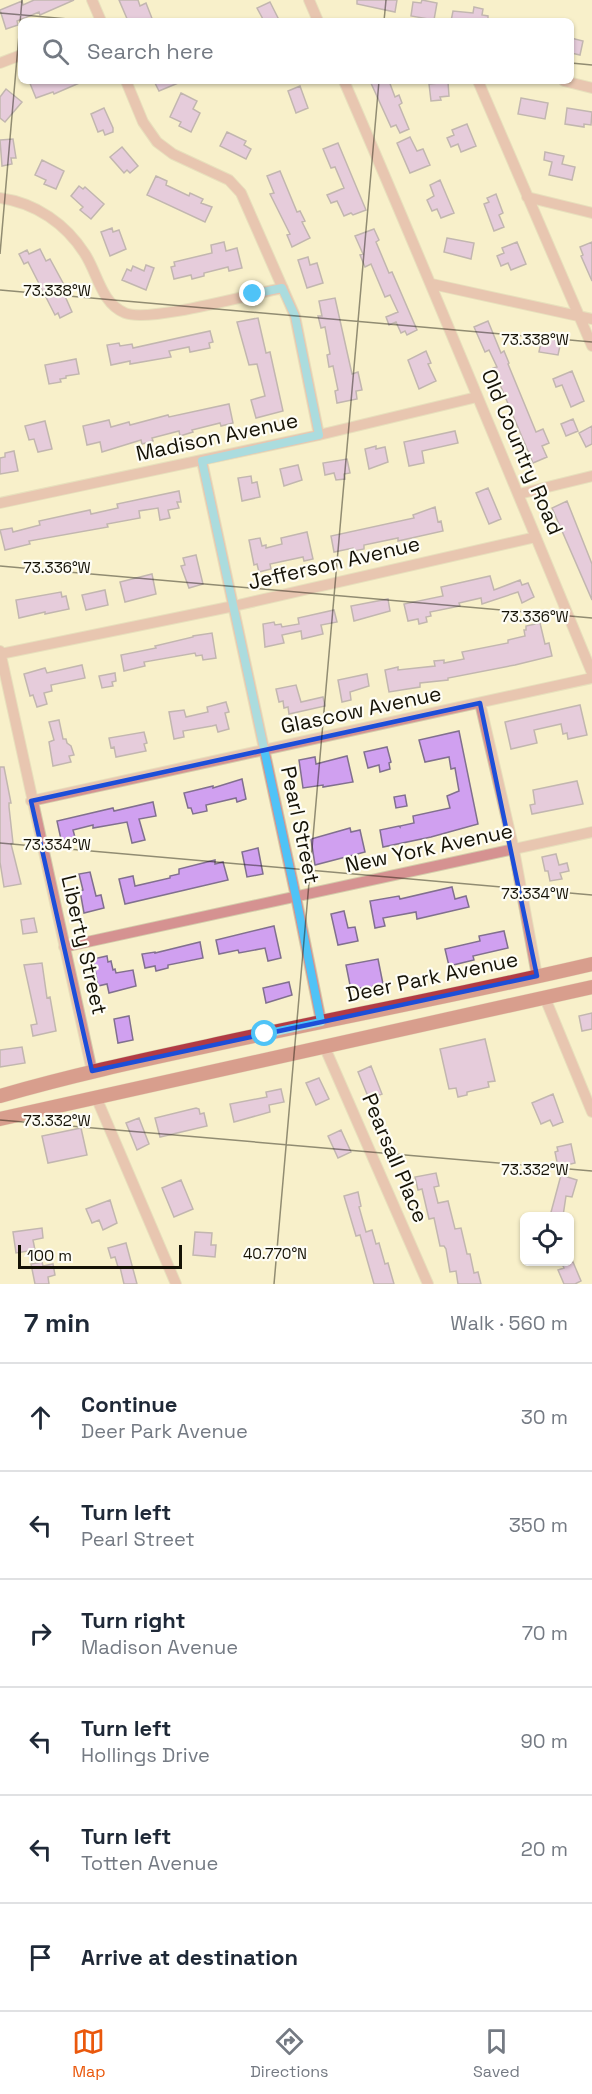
<!DOCTYPE html>
<html lang="en">
<head>
<meta charset="utf-8">
<style>
	:root { --surface:#fff; --page:#f2f2f3; --text:#1f2937; --muted:#747a83; --line:#e0e1e3; --accent:#ea580c }
	body { margin:0; font-family:"Space Grotesk",sans-serif; background:var(--page); color:var(--text) }
	.controls { position:absolute; right:18px; bottom:18px; display:grid; overflow:hidden; border-radius:9px; box-shadow:0 2px 4px #0004 }
	.controls button { width:54px; height:54px; display:grid; place-items:center; padding:0; border:0; border-bottom:2px solid var(--line); background:var(--surface); color:var(--text); font:30px sans-serif }
	.scale { position:absolute; left:18px; bottom:15px; width:164px; box-sizing:border-box; padding-left:6px; border:3px solid #151206; border-top:0; font-size:16px; line-height:21px; white-space:nowrap; color:#151206; -webkit-text-stroke:4px #fefdf5; paint-order:stroke }
	.stop { position:absolute; width:18px; height:18px; margin:-14px; border:4px solid #4fc3f7; border-radius:50%; background:#fff }
	.stop.end { background:#4fc3f7; border-color:#fff; box-shadow:0 2px 6px #0008 }
	.list { margin:0; padding:0; list-style:none }
	h2 { display:flex; justify-content:space-between; align-items:center; height:78px; margin:0; padding:0 24px; font-size:26px }
	h2 small { font-size:20px; font-weight:400; color:var(--muted) }
	.list li { display:grid; grid-template-columns:39px 1fr auto; gap:18px; align-items:center; box-sizing:border-box; height:108px; padding:0 24px; border-top:2px solid var(--line) }
	.list b { display:block; font-size:22px; white-space:nowrap }
	.list p { margin:0; font-size:20px; white-space:nowrap; color:var(--muted) }
	.list em { font-size:20px; font-style:normal; color:var(--muted) }
	.icon { flex:none; width:33px; height:33px; fill:none; stroke:currentColor; stroke-width:2; stroke-linecap:round; stroke-linejoin:round }
	.map { position:relative; flex:none; width:592px; height:1284px; overflow:hidden }
	.search { position:absolute; background:var(--surface); box-shadow:0 2px 4px #0004; left:18px; right:18px; top:18px; height:66px; display:flex; align-items:center; gap:15px; box-sizing:border-box; padding:0 21px; border-radius:9px; color:var(--muted); font-size:22px }
	.sheet { height:726px; background:var(--surface) }
	nav { display:flex; justify-content:space-around; align-items:center; box-sizing:border-box; height:84px; border-top:2px solid var(--line); background:var(--surface); font-size:16px; color:var(--muted) }
	nav a { display:grid; justify-items:center; gap:3px }
	nav .on { color:var(--accent) }
	.map>svg:first-child { display:block }
	.building { fill:#d0a0f0; stroke:#81708e; stroke-width:1.5 }
	.lines { fill:none; stroke-linecap:round; stroke-linejoin:round }
	.minor-casing { stroke:#d4ccab; stroke-width:12 }
	.major-casing { stroke:#d4ccab; stroke-width:15 }
	.minor { stroke:#d59291; stroke-width:10 }
	.major { stroke:#b23b44; stroke-width:14 }
	.route { stroke:#4fc3f7; stroke-width:8 }
	.marked { fill:none; stroke:#1d4ed8; stroke-width:4.5; stroke-linejoin:round }
	.ticks { fill:none; stroke:#151206; stroke-width:1.5; stroke-opacity:0.45 }
	.labels { text-anchor:middle; stroke-width:4.5; stroke-linejoin:round; paint-order:stroke }
	.street-label { font-size:21px; fill:#151206; stroke:#fefdf5 }
	.ticks-label { font-size:15px; text-anchor:middle; fill:#151206; stroke:#fefdf5; stroke-width:4.5; stroke-linejoin:round; paint-order:stroke }
</style>
</head>
<body>
<div class="map">
<svg width="592" height="1284" viewBox="0 0 592 1284">
	<rect width="100%" height="100%" fill="#f8f0cb"/>
	<path class="building" d="M34 0H74L40 15 39 12 17 21 18 25 6 29 0 10 22 1 23 5Z
		M119 0H138L140 6 146 3 153 21H128Z
		M357 0H397L395 12 357 4Z
		M422 0 437 3 434 20 411 16 413 2 421 3Z
		M270 2 278 18 272 21H264L257 8Z
		M474 7 483 9 482 15 488 16V21H451L453 11 473 13Z
		M571 38 583 41 580 55 571 53Z
		M29 81H84L54 94 53 92 36 98Z
		M154 81H183L159 91Z
		M370 81H389L395 97 399 95 402 103 399 105 409 129 400 133 396 125 391 127Z
		M448 82 449 96 440 97 441 100 431 101 429 84Z
		M300 86 308 108 296 113 288 91Z
		M6 89 22 102 5 122 0 118V97Z
		M181 93 197 101 193 109 200 113 191 132 179 126 181 122 170 117Z
		M521 98 548 103 545 119 518 114Z
		M104 108 113 128V132L105 135 103 130 98 132 91 114Z
		M567 108 592 112 591 125 584 124V127L565 124Z
		M467 124 476 146 461 152 458 144 451 147 447 138 454 135 452 130Z
		M227 132 246 141 244 145 251 149 246 159 220 146Z
		M410 137 417 151 423 149 430 165 410 173 397 143Z
		M13 139 16 158H11L12 164 2 166 0 140Z
		M338 143 366 210 353 215 351 213 344 216 337 201 331 203 327 195 344 188 335 167 331 168 323 149Z
		M122 147 138 166 130 173 127 170 124 173 110 157Z
		M545 152 564 156 562 164 575 167 572 180 549 175 552 162 544 160Z
		M42 160 64 171 56 189 44 184 46 180 35 175Z
		M280 171 297 212 300 211 305 221 302 222 310 238 292 247 287 235 290 234 270 194 274 193 267 176Z
		M156 176 167 181 166 185 189 196 190 193 203 199 201 203 212 207 205 222 147 195Z
		M440 180 454 213 441 218 437 209 432 211 427 200 434 196 430 185Z
		M79 186 83 189 85 187 104 204 91 219 80 210 83 207 71 196Z
		M496 194 503 213 499 215 504 227 494 231 484 204 489 202 487 198Z
		M112 228 113 232 119 230 126 249 110 256 101 232Z
		M374 229 379 240 376 242 389 273 392 272 417 330 407 335 405 331 401 333 396 322 389 325 386 317 398 312 390 295 385 297 371 264 365 267 360 255 363 254 355 236Z
		M447 238 474 243 471 259 444 252Z
		M224 242 226 251 237 248 242 268 229 271 228 267 204 273V276L192 279 191 275 174 279 171 267 175 266 174 262 212 253 211 245Z
		M517 242 526 264 511 270 508 263 501 266 497 256 504 253 502 248Z
		M592 242V281L581 256 583 255 580 247Z
		M40 249 46 261 50 259 69 294 65 296 72 312 60 318 58 313 55 315 28 262 24 264 19 254 27 250 29 254Z
		M308 257 310 265 317 263 323 283 307 288 298 260Z
		M146 265 154 268 146 290 122 280 127 269 131 271 133 266 144 271Z
		M335 298 352 374 358 372 362 390 356 391 357 399 337 403 335 391 338 390 333 366 329 367 327 355 330 354 325 327 321 328 318 316H322L319 301Z
		M258 318 266 353 270 352 283 411 256 418 251 400 265 396 257 364 249 365 237 322Z
		M488 321 501 353 504 351 509 363 508 364 536 432 543 429 549 443 542 446 547 457 533 463 493 368 497 367 489 350 485 352 474 327Z
		M210 331 213 342 209 343 210 348 190 352 189 347 169 351 171 357 130 364V361L111 365 107 345 119 343 120 346 132 344 133 348Z
		M542 337 561 341 558 355 539 352Z
		M426 351 431 363 428 364 436 381 419 389 408 360Z
		M76 359 79 374 66 376V378L60 379 61 382 49 384 45 365Z
		M572 371 584 401 571 407 562 385 556 387 553 379Z
		M229 404 233 423 221 426 220 423 192 430 193 432 180 436 179 431 152 438 153 441 142 444 141 440 102 452 100 442 87 445 83 426 109 420 111 427 129 422 130 425 168 415 169 417Z
		M573 419 578 431 566 436 561 424Z
		M45 421 52 449 38 452 34 439 29 440 25 426Z
		M592 426V444L586 447 579 433Z
		M455 431 458 443 422 451 424 463 409 466 404 442Z
		M376 446V449L385 447 388 462 369 469 365 449Z
		M14 451 18 471 0 474V458L5 457V453Z
		M347 459 350 473 344 474 345 479 336 480 334 473 325 475 323 463Z
		M298 465 302 480 284 486 280 469Z
		M251 476 252 483 257 482 260 497 242 501 238 478Z
		M488 488 501 519 489 524 476 493Z
		M179 491 181 502H177L179 508 168 510 170 518 160 520 158 508 139 511 140 518 107 524 108 527 29 541 30 544 5 550 0 530 12 528 13 532 40 525 39 521 90 510 91 514 118 508 117 504Z
		M567 501 592 564V600L552 508Z
		M435 507 438 522 441 521 443 531 398 541V538L364 545V549L354 551 353 548 334 552 331 536 414 518 413 515Z
		M307 532 313 559 304 561 303 557 270 564 271 569 259 572 257 564 254 565 249 540 260 538 262 546 266 545V548L282 544 281 538Z
		M196 555 203 584 189 588 181 566 185 565 183 558Z
		M152 574 156 594 125 602 120 582Z
		M490 576 494 590 520 580 522 585 528 583 534 597 522 603 518 592 482 604 481 598 459 603 460 606 430 612 431 616 426 617 427 622 419 624 418 619 408 621 404 604 443 596 441 587Z
		M105 590 108 605 86 610 82 595Z
		M61 592 62 597 66 596 69 609 45 614V612L19 618 16 600Z
		M388 599 390 611 354 621 351 606Z
		M334 610 337 622 321 625 323 634 302 639 301 631 282 635 284 643 265 647 263 624 274 622 275 625 281 624 282 627 299 624 298 618Z
		M540 623 545 644 549 643 552 656 515 665 448 678V680L420 683V687L389 692 385 670 398 667V670L435 666 434 661 444 660V663L464 659 462 652 508 643V640L525 636 524 630H526V626Z
		M212 633 216 658 203 660 202 655 196 656 195 653 144 662 145 666 124 671 121 655 156 648 155 646 193 637V636Z
		M82 665 85 678 51 685 52 691 44 693 47 704 37 707 33 695 30 696 24 674 45 668 47 673Z
		M115 673 116 681 112 682 113 686 102 688 99 676Z
		M367 674 369 686 350 692 351 700 342 702 338 680Z
		M296 685 301 702 323 697 325 706 289 714 288 707 284 708 283 701 279 702 276 689Z
		M226 702 229 712 225 713 229 729 218 732 216 725 212 726 183 731 184 737 174 739 169 712 184 710 186 717 208 712 207 707Z
		M580 705 587 735 568 739 567 733 563 734 561 724 534 730 537 743 511 749 505 722Z
		M59 720 63 739H66L67 743 71 746 74 755 69 756 71 762 53 766 49 742 54 740 49 722Z
		M459 731 478 824 431 837 383 847 380 830 399 826 400 827V826L414 823 413 816 450 808 447 796 459 791 455 768 451 769 449 757 425 762 419 740Z
		M144 732 147 743 144 744 146 751 116 757 114 747 111 748 109 738Z
		M387 747 391 762 389 763 390 769 380 772 379 765 368 768 364 752Z
		M347 756 353 782 323 787V785L303 788 299 760 315 757 316 764Z
		M0 767H4L11 803H9V807L13 843 11 844 21 884 4 887 0 862Z
		M242 779 246 799 237 802 236 798 206 805 207 811 193 814 191 808H188L184 793 213 786V788Z
		M577 781 583 804 532 814 530 805 535 804 533 790Z
		M405 795 407 806 396 808 394 797Z
		M153 802 156 816 139 819 145 840 132 843 127 822 93 828V825L73 830 76 841 62 844 57 821 113 808 114 811Z
		M350 828 351 832 360 830 365 852 315 865 311 839Z
		M258 848 263 874 247 877 242 852Z
		M556 854 559 865 567 863 569 871 560 873 562 879 550 881 548 871H545L542 857Z
		M215 860V864L223 862 228 880 125 904 119 879 133 876 135 886 170 878V876L179 874V869Z
		M90 872 96 896 101 895 104 908 84 913 80 891 83 890 79 874Z
		M452 887 455 899 466 896 469 907 417 919 416 912 383 918 385 926 375 928 370 901 399 896 400 899Z
		M344 911 348 928 355 927 358 941 338 945 331 914Z
		M34 918 37 932 23 934 21 920Z
		M274 926 281 958 268 961 265 948 239 953 238 950 219 954 216 940Z
		M504 931 508 948 473 956 474 960 449 966 445 949 480 941 479 936Z
		M200 942 203 958 168 965V968L156 971 155 966 145 968 142 954 155 952V953Z
		M107 956 108 962 111 961 113 970 115 969 116 973 133 970 136 986 109 993 107 984 98 986 93 959Z
		M378 959 383 984 373 986 374 990 362 992 361 988 351 990 346 965Z
		M42 963 47 998 50 997 56 1031 33 1036 31 1025 37 1024 24 965Z
		M289 982 292 995 266 1003 263 988Z
		M592 1013V1029L582 1031 579 1016Z
		M129 1016 133 1040 118 1043 114 1019Z
		M485 1039 495 1081 488 1082 489 1087 467 1092V1095L458 1097 456 1088 449 1089 440 1049Z
		M22 1047 25 1063 0 1067V1050Z
		M371 1066 382 1094 369 1099 358 1072Z
		M319 1078 329 1099 316 1105 306 1083Z
		M281 1089 284 1102 269 1105 270 1112 234 1122 230 1104 267 1097 266 1092Z
		M553 1094 563 1122 553 1126 550 1120 541 1124 532 1103Z
		M196 1108 199 1109 200 1114 204 1113 207 1126 160 1137 155 1118Z
		M139 1118 149 1144 137 1150 126 1123Z
		M81 1128 87 1155 48 1163 42 1136Z
		M341 1130 351 1152 338 1158 328 1136Z
		M571 1144 575 1163 558 1167 555 1152 558 1151 557 1147Z
		M436 1173 439 1186 434 1187 438 1203 448 1201 455 1229 461 1228 467 1254H470L474 1273 478 1272 481 1284H458L456 1271 450 1272 446 1249 444 1246H440L434 1218 429 1219 422 1189 418 1190 415 1177Z
		M561 1175 577 1180 572 1197 566 1196 563 1216H550Z
		M181 1180 193 1209 174 1217 162 1188Z
		M358 1192 361 1206 359 1207 366 1232 372 1230 376 1244 379 1243 385 1264 388 1263 394 1284H374L360 1235 356 1236 344 1196Z
		M110 1200 117 1223 103 1230 99 1220 92 1223 86 1209Z
		M42 1228 43 1238 33 1240 35 1250 16 1253 13 1232Z
		M195 1232 212 1233 211 1245H216L215 1257 193 1255Z
		M126 1243 137 1284H124L120 1267H118L115 1257 111 1258 108 1248Z
		M42 1262 43 1266 53 1264 55 1275 48 1277 49 1284H35L31 1264Z
		M561 1262H573L581 1281 575 1284H564L558 1270 564 1268Z"/>
	<g class="lines">
		<g class="minor-casing">
			<path id="minor" d="M92 0 101 21
				M309 0 318 21
				M0 63 21 55
				M126 81 143 122 157 142 173 154 229 180 241 193 295 316 319 435
				M344 81C429 277 510 475 592 673
				M478 81 592 346
				M564 81 592 88
				M527 197 592 213
				M0 198C36 203 66 224 85 254 98 274 101 303 125 313 150 323 251 294 283 288
				M432 284 592 319
				M202 461 296 897 321 1021
				M519 494 592 476
				M0 503 319 435 477 397
				M0 651 92 1071
				M0 654 234 606 536 537
				M480 703 514 850 537 976
				M31 801 592 678
				M64 947 592 832
				M545 998 592 1112
				M325 1048 428 1284
				M96 1097 176 1284"/>
		</g>
		<g class="major-casing">
			<path id="major" d="M0 1096C69 1076 138 1061 208 1046 336 1018 464 994 592 964
				M0 1119 592 987"/>
		</g>
		<use href="#minor" class="minor"/>
		<use href="#major" class="major"/>
	</g>
	<g class="lines">
		<path class="route" d="M253 294 282 288 295 316 319 435 202 461 296 897 321 1022 265 1034"/>
	</g>
	<path d="M0 0H592V1284H0ZM480 703 537 976 92 1071 31 801Z" fill="#f8f0cb" fill-opacity=".55" fill-rule="evenodd"/>
	<path class="marked" d="M480 703 537 976 92 1071 31 801Z"/>
	<path class="ticks" d="M0 13 91 21M384 21 386 0M571 63 592 65M0 254 22 0M0 290 592 342M0 566 592 618M0 843 592 895M0 1120 592 1171M274 1284 379 81"/>
	<g class="labels">
		<g class="street-label">
			<text transform="translate(217 437) rotate(-12)" y="7">Madison Avenue</text>
			<text transform="translate(522 452) rotate(67)" y="7">Old Country Road</text>
			<text transform="translate(334 563) rotate(-13)" y="7">Jefferson Avenue</text>
			<text transform="translate(361 710) rotate(-12)" y="7">Glascow Avenue</text>
			<text transform="translate(300 825) rotate(78)" y="7">Pearl Street</text>
			<text transform="translate(429 848) rotate(-12)" y="7">New York Avenue</text>
			<text transform="translate(84 945) rotate(77)" y="7">Liberty Street</text>
			<text transform="translate(432 977) rotate(-12)" y="7">Deer Park Avenue</text>
			<text transform="translate(395 1158) rotate(67)" y="7">Pearsall Place</text>
		</g>
	</g>
	<g class="ticks-label">
		<text x="57" y="296">73.338°W</text>
		<text x="535" y="345">73.338°W</text>
		<text x="57" y="573">73.336°W</text>
		<text x="535" y="622">73.336°W</text>
		<text x="57" y="850">73.334°W</text>
		<text x="535" y="899">73.334°W</text>
		<text x="57" y="1126">73.332°W</text>
		<text x="535" y="1175">73.332°W</text>
		<text x="275" y="1259">40.770°N</text>
	</g>
</svg>
<div class="controls">
<button><svg class="icon" aria-label="locate" viewBox="0 0 24 24"><circle cx="12" cy="12" r="6"/><path d="M12 2v4M12 18v4M2 12h4M18 12h4"/></svg></button>
</div>
<div class="scale">100 m</div>
<div class="stop" style="left:265px;top:1034px"></div>
<div class="stop end" style="left:253px;top:294px"></div>
<div class="search"><svg class="icon" aria-label="search" viewBox="0 0 24 24"><circle cx="10" cy="10" r="6"/><path d="M15 15l6 6"/></svg>Search here</div>
</div>
<section class="sheet">
<h2>7 min<small>Walk · 560 m</small></h2>
<ul class="list">
<li><svg class="icon" aria-label="ahead" viewBox="0 0 24 24"><path d="M12 20V5M6 11l6-6 6 6"/></svg><div><b>Continue</b><p>Deer Park Avenue</p></div><em>30 m</em></li>
<li><svg class="icon" aria-label="left" viewBox="0 0 24 24"><path d="M17 20v-9H6M10 6l-5 5 5 5"/></svg><div><b>Turn left</b><p>Pearl Street</p></div><em>350 m</em></li>
<li><svg class="icon" aria-label="right" viewBox="0 0 24 24"><path d="M7 20v-9h11M14 6l5 5-5 5"/></svg><div><b>Turn right</b><p>Madison Avenue</p></div><em>70 m</em></li>
<li><svg class="icon" aria-label="left" viewBox="0 0 24 24"><path d="M17 20v-9H6M10 6l-5 5 5 5"/></svg><div><b>Turn left</b><p>Hollings Drive</p></div><em>90 m</em></li>
<li><svg class="icon" aria-label="left" viewBox="0 0 24 24"><path d="M17 20v-9H6M10 6l-5 5 5 5"/></svg><div><b>Turn left</b><p>Totten Avenue</p></div><em>20 m</em></li>
<li><svg class="icon" aria-label="arrive" viewBox="0 0 24 24"><path d="M6 21V4h12l-3 4 3 4H6"/></svg><div><b>Arrive at destination</b></div></li>
</ul>
</section>
<nav>
<a class="on"><svg class="icon" aria-label="map" viewBox="0 0 24 24"><path d="M3 6l6-2 6 2 6-2v14l-6 2-6-2-6 2zM9 4v14M15 6v14"/></svg>Map</a>
<a><svg class="icon" aria-label="directions" viewBox="0 0 24 24"><path d="M12 3l9 9-9 9-9-9zM9 14v-3h6M13 9l2 2-2 2"/></svg>Directions</a>
<a><svg class="icon" aria-label="saved" viewBox="0 0 24 24"><path d="M7 4h10v16l-5-4-5 4z"/></svg>Saved</a>
</nav>
</body>
</html>
